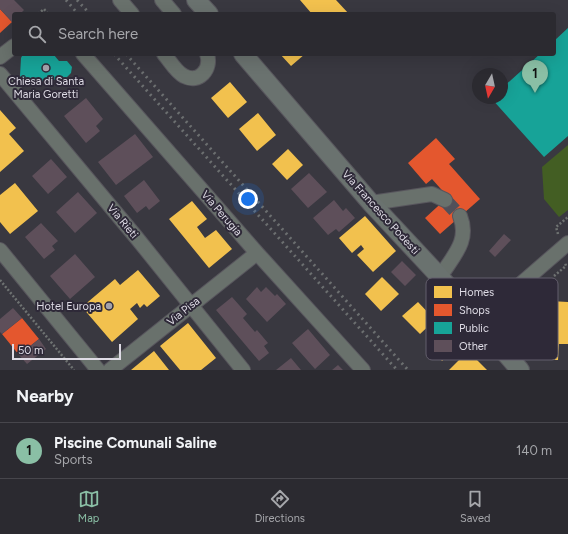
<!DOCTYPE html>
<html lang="en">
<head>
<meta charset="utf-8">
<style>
	:root { --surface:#2b2a30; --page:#37363c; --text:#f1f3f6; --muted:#a6a7ab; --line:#47464c; --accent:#8abfa5 }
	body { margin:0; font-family:Figtree,sans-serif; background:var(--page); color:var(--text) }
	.compass { position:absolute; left:472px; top:68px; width:36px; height:36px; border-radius:50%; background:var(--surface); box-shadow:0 4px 16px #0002; rotate:189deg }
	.scale { position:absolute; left:12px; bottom:10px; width:109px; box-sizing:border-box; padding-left:4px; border:2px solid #dedbe5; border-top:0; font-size:11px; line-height:14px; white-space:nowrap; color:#dedbe5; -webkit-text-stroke:3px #2e2938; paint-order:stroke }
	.you { position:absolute; left:248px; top:199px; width:14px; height:14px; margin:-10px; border:3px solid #fff; border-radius:50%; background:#1a73e8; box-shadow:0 0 0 6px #1a73e833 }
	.badge { display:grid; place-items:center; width:26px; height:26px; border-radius:50%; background:var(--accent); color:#111; font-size:13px; font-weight:700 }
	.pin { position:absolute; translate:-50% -33px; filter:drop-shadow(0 1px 2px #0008) }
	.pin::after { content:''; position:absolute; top:21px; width:14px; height:12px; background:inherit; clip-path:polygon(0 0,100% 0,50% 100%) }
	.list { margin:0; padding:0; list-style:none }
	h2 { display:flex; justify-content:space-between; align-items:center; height:52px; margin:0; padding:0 16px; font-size:17px }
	h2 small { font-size:13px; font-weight:400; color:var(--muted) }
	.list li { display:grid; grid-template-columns:26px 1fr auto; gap:12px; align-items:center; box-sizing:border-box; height:56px; padding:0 16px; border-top:1px solid var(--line) }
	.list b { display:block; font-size:15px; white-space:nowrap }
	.list p { margin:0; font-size:13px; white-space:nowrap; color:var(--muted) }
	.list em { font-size:13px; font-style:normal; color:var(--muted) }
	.icon { flex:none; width:22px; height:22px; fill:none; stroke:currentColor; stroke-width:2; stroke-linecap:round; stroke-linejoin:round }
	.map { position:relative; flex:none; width:568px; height:370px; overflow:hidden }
	.search { position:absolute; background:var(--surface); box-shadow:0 4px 16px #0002; left:12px; right:12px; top:12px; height:44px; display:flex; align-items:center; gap:10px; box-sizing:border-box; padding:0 14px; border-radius:4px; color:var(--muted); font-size:15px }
	.sheet { height:108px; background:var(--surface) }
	nav { display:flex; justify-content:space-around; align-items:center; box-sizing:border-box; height:56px; border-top:1px solid var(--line); background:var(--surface); font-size:11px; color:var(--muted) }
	nav a { display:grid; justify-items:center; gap:2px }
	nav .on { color:var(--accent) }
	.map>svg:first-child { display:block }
	.green { fill:#435e23 }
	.homes { fill:#f2c14e }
	.shops { fill:#e4572e }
	.public { fill:#17a398 }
	.building { fill:#5e4f5a }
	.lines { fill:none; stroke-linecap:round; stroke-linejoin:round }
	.minor-tunnel { stroke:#525059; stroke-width:14; stroke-dasharray:14 7; stroke-linecap:butt }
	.minor-casing { stroke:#58565d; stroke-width:16 }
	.major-casing { stroke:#58565d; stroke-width:20 }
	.path { stroke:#6f7372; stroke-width:2.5; stroke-dasharray:2 2; stroke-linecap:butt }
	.minor { stroke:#69716c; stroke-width:14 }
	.major { stroke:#6a726f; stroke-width:18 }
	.rail { stroke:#6c6f70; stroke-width:3; stroke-dasharray:2 4; stroke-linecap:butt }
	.poi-dot { fill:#a4a2ab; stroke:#2e2938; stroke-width:1.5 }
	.labels { text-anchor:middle; stroke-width:4; stroke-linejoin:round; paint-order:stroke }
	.poi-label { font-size:11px; fill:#dedbe5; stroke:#2e2938 }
	.street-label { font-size:11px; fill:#dedbe5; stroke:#2e2938 }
	.key { fill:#2e2938; stroke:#635e6c; stroke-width:1 }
	.key-label { font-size:11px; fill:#dedbe5 }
</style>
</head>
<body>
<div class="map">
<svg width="568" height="370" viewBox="0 0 568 370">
	<rect width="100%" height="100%" fill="#393840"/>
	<path class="green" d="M568 145V210L559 217 544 199 542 167Z"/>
	<path class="homes" d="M300 0H336L349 14H312Z
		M280 54H305L291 66Z
		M230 82 247 102 228 118 211 98Z
		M0 110 16 128 9 134 24 151 0 172Z
		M258 113 276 135 257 151 239 129Z
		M288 149 303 165 287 180 272 164Z
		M15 183 38 211 10 234 0 222V195Z
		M192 201 207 219 197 227 205 238 216 230 232 249 209 268 169 219Z
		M365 216 396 251 373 272 357 255 364 249 361 245 352 253 339 238Z
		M138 270 160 296 147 307 144 304 140 308 137 303 130 309 138 319 112 342 82 307 115 279 120 285Z
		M382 277 399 294 381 311 365 294Z
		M550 301 568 302V344H559L558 360H546Z
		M418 302 435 320 420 334 402 316Z
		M188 323 216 358 201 370H180L160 346Z
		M446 326 462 344 442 361 427 343Z
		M154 351 169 370H131Z
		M468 351 487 370H449Z"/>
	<path class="shops" d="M0 9 12 22 0 33Z
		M436 138 455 159 449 164 480 199 440 234 425 218 448 197 432 179 426 184 408 163Z
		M22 318 39 339 19 355 2 334Z"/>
	<path class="public" d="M568 28V136L544 157 491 98H502V88L540 54H554V41Z
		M23 54 54 55 59 61H67L72 67 71 73 66 78H58L50 82 24 80 20 76 21 58Z"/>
	<path class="building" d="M0 0H14L24 10 20 14H14V20L12 22 0 9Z
		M86 98 103 119 96 126 100 131 86 143 64 116Z
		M135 134 153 157 116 185 98 162Z
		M51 159 67 177 48 194 32 176Z
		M309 173 327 192 308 208 291 189Z
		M144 180 160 201 149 210 146 206 137 213 124 196Z
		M78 192 97 213 75 233 56 212Z
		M334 200 343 211 346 208 355 218 339 232 336 229 328 235 313 218Z
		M41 223 58 241 52 246 55 250 44 259 25 237Z
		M504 234 511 240 495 257 489 251Z
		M75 254 95 277 70 299 50 276Z
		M402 261 416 275 405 286 391 272Z
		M257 287 261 292 266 287 275 296 277 294 286 304 267 322 246 299Z
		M232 297 247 314 243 318 255 332 257 330 268 343 264 346 269 353 259 361 216 310Z
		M13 308 22 318 2 334 0 332V319Z
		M308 329 330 355 315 369 292 343Z
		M39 339 46 349 27 364 19 355Z
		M291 358 301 370H276Z
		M338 365 343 370H332Z"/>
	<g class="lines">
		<path class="minor-tunnel" d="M445 200 460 216"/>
		<g class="minor-casing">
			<path id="minor" d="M120 0 132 14
				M162 0 174 14
				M83 54 257 253 363 370
				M164 54C170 61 176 72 184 76 199 84 212 69 207 54
				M0 57 14 46
				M0 74 136 237 243 370
				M371 203 432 194 445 200
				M0 250 98 370
				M440 277C453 256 470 241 460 216
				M478 321 568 243
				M110 370 257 253"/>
		</g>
		<g class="major-casing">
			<path id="major" d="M196 0 209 14
				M243 54 371 203 440 277 520 370"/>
		</g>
		<path class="path" d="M38 14 44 9 48 14
			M558 234 556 227 568 217
			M554 276 566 266 565 262
			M0 280 74 370
			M507 330 509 313"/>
		<use href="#minor" class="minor"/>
		<use href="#major" class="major"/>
		<path class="rail" d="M66 0 78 14
			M77 0 90 14
			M114 54 397 370
			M126 54 408 370"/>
	</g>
	<g class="poi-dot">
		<circle cx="46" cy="68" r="4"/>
		<circle cx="109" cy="306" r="4"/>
	</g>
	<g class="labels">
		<g class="poi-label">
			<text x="46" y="85">Chiesa di Santa<tspan x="46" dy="13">Maria Goretti</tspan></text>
			<text x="101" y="310" text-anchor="end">Hotel Europa</text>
		</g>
		<g class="street-label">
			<text transform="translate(381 212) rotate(48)" y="4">Via Francesco Podesti</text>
			<text transform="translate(222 213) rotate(49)" y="4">Via Perugia</text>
			<text transform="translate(123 221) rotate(50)" y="4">Via Rieti</text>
			<text transform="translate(183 311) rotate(-39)" y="4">Via Pisa</text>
		</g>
	</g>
	<rect x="426" y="278" width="132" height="82" rx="6" class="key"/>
	<rect x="434" y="286" width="18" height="12" fill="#f2c14e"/>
	<rect x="434" y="304" width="18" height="12" fill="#e4572e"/>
	<rect x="434" y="322" width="18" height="12" fill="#17a398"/>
	<rect x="434" y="340" width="18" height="12" fill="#5e4f5a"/>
	<g class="key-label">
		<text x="459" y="296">Homes</text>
		<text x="459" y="314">Shops</text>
		<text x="459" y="332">Public</text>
		<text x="459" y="350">Other</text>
	</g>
</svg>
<svg class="compass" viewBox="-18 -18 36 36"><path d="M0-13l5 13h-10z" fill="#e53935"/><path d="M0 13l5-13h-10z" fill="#a6a7ab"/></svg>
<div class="scale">50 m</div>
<div class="you"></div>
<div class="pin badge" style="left:535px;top:93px">1</div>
<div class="search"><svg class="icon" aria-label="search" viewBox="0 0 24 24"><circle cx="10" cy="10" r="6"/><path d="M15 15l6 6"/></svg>Search here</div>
</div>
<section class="sheet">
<h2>Nearby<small></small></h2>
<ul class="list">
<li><span class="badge">1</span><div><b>Piscine Comunali Saline</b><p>Sports</p></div><em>140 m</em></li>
</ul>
</section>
<nav>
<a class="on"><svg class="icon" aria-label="map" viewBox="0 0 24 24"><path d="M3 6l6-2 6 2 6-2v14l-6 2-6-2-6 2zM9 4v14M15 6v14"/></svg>Map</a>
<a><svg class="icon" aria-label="directions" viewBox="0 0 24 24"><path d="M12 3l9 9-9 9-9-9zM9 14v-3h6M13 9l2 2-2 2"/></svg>Directions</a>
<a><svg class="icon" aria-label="saved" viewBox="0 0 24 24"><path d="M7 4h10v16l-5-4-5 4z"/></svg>Saved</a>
</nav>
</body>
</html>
